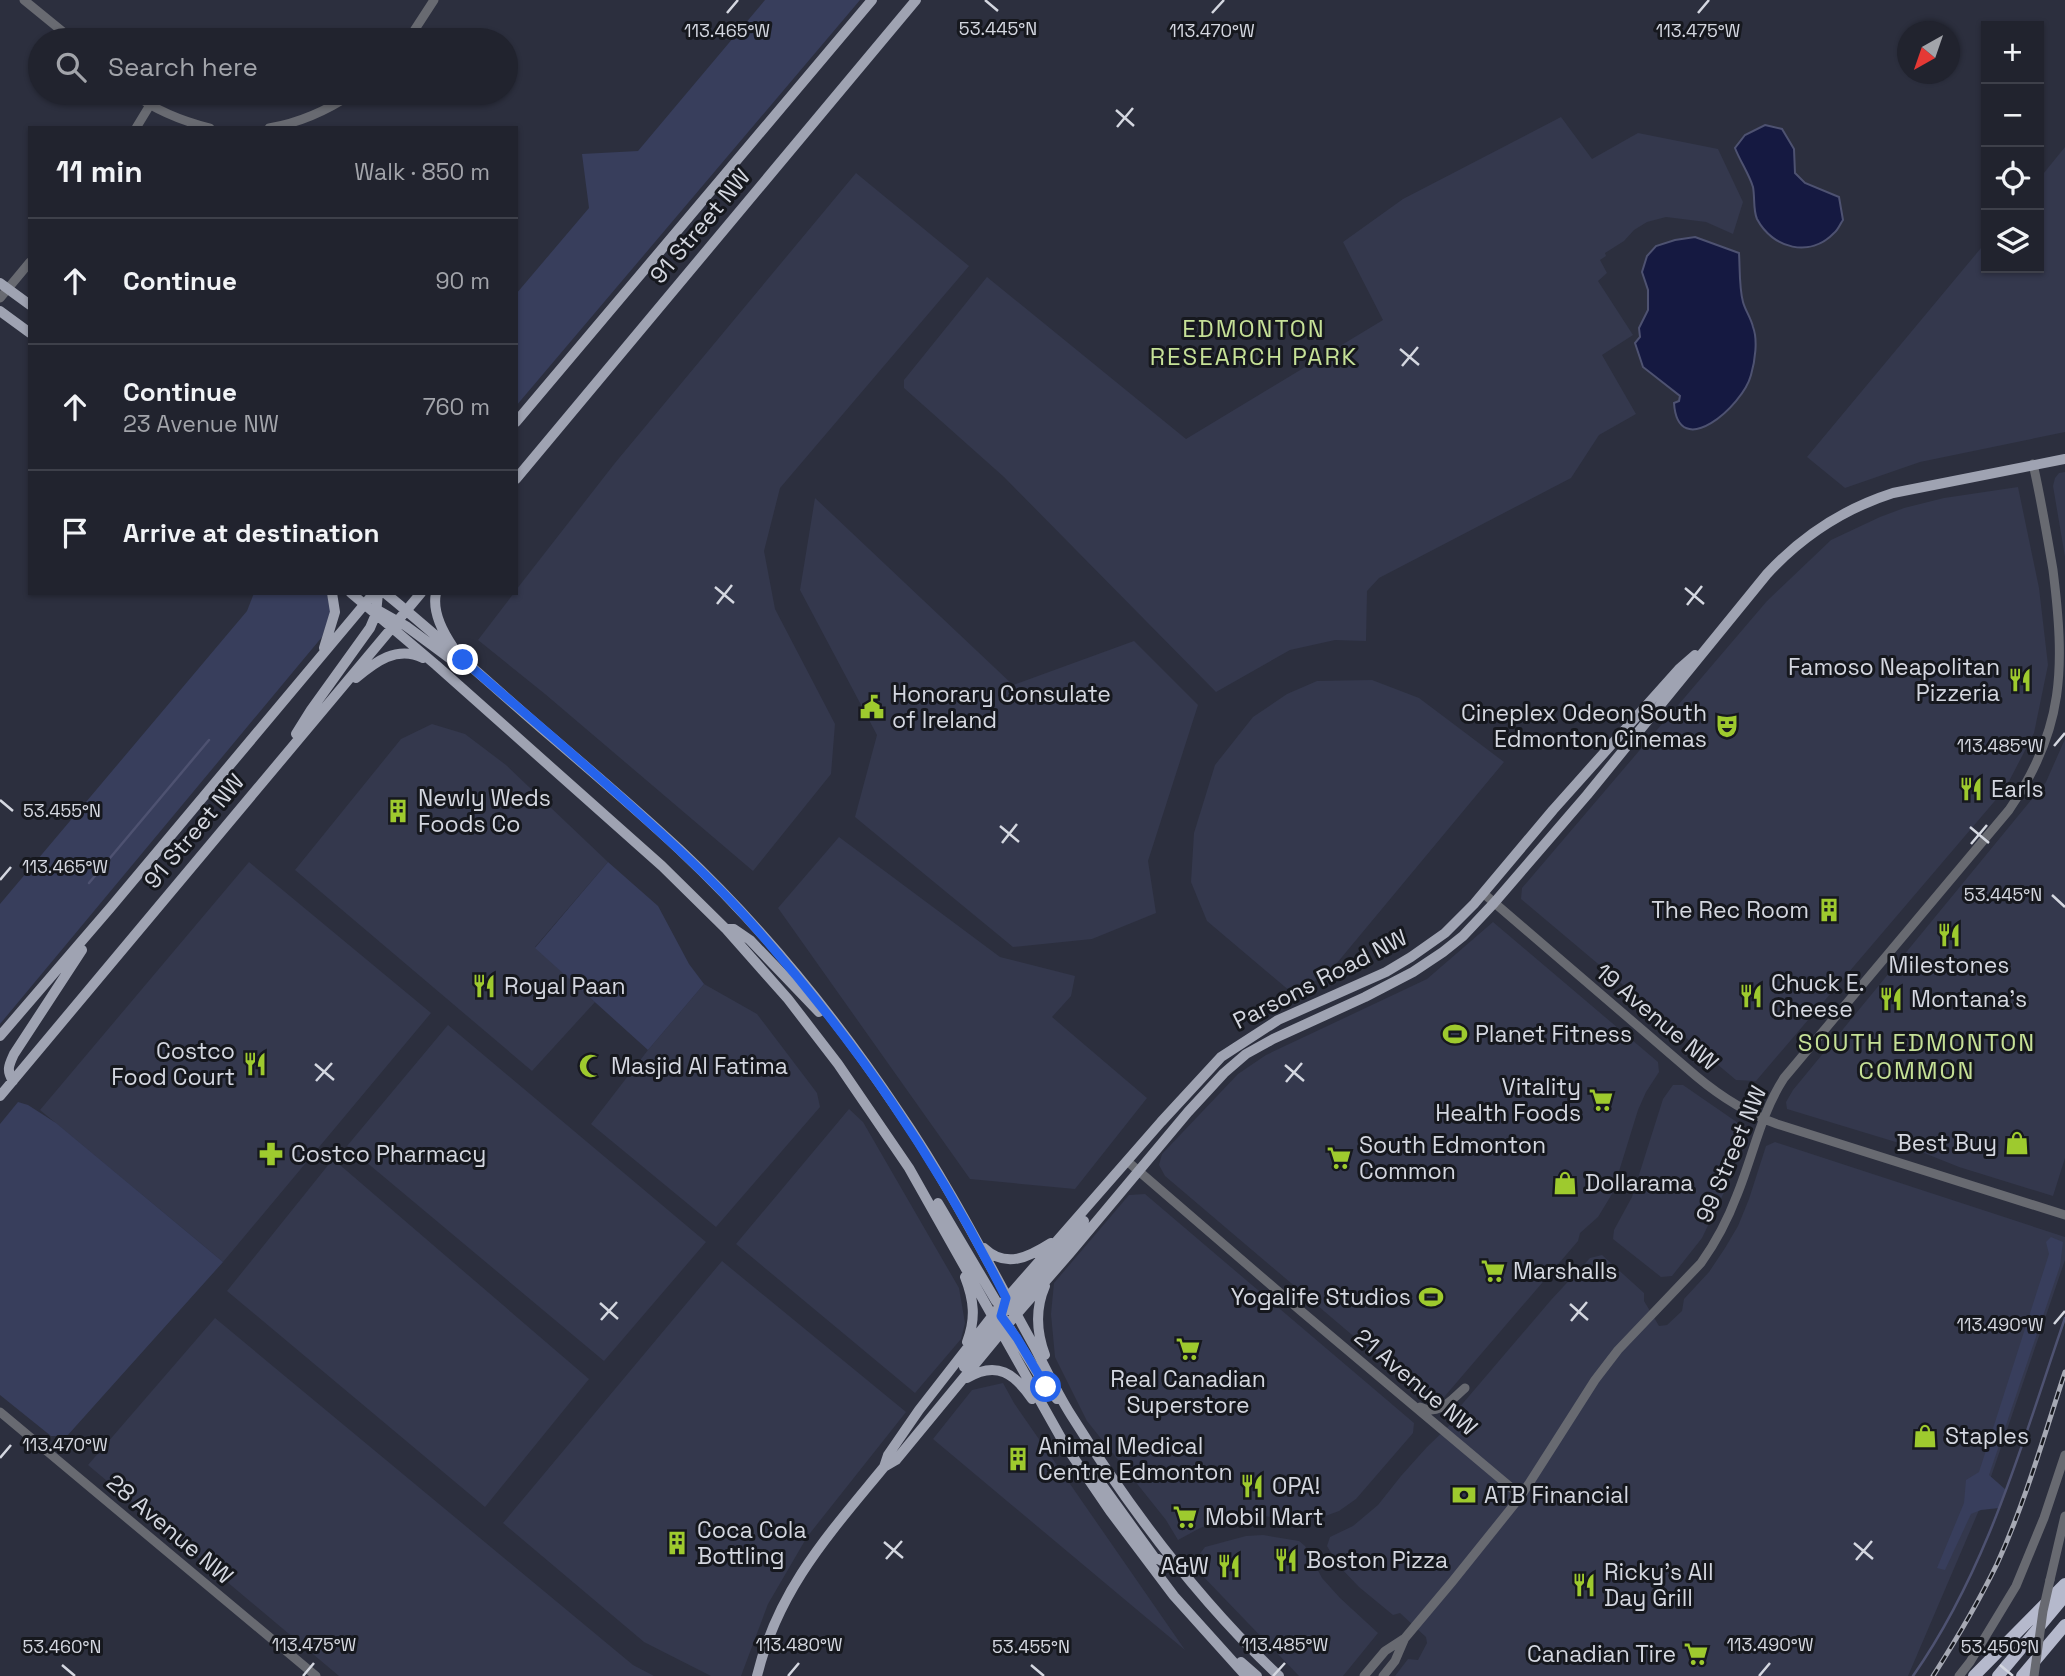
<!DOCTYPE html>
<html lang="en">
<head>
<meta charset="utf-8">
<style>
	:root { --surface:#21232e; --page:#2d2f3a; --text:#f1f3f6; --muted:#a2a4aa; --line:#3e404a }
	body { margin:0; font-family:"Space Grotesk",sans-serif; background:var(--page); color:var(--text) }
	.controls { position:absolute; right:21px; top:21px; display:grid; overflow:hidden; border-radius:0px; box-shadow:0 2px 5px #0004 }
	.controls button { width:63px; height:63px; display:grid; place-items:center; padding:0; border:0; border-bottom:2px solid var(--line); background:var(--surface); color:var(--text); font:35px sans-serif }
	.compass { position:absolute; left:1897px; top:21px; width:63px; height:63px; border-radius:50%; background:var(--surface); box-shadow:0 2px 5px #0004; rotate:220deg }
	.stop { position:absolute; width:21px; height:21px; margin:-16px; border:5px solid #2563eb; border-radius:50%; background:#fff }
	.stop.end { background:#2563eb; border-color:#fff; box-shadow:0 2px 7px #0008 }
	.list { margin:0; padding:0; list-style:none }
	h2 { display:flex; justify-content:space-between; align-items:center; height:91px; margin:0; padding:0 28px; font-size:30px }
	h2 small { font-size:23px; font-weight:400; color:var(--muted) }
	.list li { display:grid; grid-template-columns:46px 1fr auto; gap:21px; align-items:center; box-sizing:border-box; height:126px; padding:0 28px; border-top:2px solid var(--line) }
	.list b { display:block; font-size:26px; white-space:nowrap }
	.list p { margin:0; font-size:23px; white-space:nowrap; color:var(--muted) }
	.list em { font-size:23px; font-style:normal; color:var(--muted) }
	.icon { flex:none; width:38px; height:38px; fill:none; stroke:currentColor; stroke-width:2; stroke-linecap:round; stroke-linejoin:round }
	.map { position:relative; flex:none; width:2065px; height:1676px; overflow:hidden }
	.search { position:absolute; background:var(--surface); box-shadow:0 2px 5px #0004; left:28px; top:28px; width:490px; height:77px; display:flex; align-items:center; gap:18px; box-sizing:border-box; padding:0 24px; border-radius:38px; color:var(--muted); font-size:26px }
	.panel { position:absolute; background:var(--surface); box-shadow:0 2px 5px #0004; left:28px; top:126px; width:490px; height:469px; border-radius:0px }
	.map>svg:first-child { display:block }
	.built { fill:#34384d }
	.green { fill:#383e5c }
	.water { fill:#151941; stroke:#4e5271; stroke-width:2 }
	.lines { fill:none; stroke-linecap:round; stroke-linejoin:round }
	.stream { stroke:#4e5271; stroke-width:2.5 }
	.minor { stroke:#686a71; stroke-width:9 }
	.major { stroke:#9fa3b2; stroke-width:10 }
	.highway { stroke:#b5b9cc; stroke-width:12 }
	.rail-casing { stroke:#a6a9b4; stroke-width:5 }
	.rail { stroke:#16181e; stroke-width:2.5; stroke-dasharray:8; stroke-linecap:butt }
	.minor-bridge { stroke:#686a71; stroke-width:9 }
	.route { stroke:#2563eb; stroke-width:9 }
	.ticks { fill:none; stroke:#d4d7e0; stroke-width:2.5 }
	.labels { text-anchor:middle; stroke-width:6; stroke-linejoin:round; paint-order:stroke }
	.street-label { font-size:23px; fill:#d4d7e0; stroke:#16181e }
	.poi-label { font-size:23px; fill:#d4d7e0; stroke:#16181e; text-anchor:start }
	.neighbourhood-label { font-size:24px; letter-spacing:2px; fill:#c6e197; stroke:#16181e }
	.ticks-label { font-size:18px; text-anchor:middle; fill:#d4d7e0; stroke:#16181e; stroke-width:6; stroke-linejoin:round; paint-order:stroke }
</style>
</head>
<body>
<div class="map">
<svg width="2065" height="1676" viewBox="0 0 2065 1676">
	<rect width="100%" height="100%" fill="#2c2f3e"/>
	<path class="built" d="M1561 117 1592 159 1638 133 1718 149 1743 202 1733 234 1706 222 1666 217 1647 222 1634 230 1624 241 1605 253 1606 256 1600 260 1607 273 1598 281 1633 335 1602 355 1636 414 1599 435 1571 478 1379 578 1367 591 1366 641 1335 640 1290 650 1216 692 1004 477 904 388V380L987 277 1186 439 1383 320 1343 242 1403 199Z
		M2065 147V432L1920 462 1845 488 1807 457 1986 242V268H2039V179Z
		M856 173 969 266 780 488 764 551 775 609 835 724 831 774 753 871 545 694 478 640 514 593H516V590L615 463Z
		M2065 472V557L2053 486 2055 478 2059 473Z
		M2018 487 2039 588 2048 665 2034 733 2005 789 1756 1081 1736 1080 1521 899 1522 888 1767 601 1831 540 1880 517 1904 508 1944 498Z
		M815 498 1013 685 1134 641 1198 705 1148 861 1156 913 1092 939 1013 947 855 817 877 735 800 590Z
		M1372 680 1419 698 1504 762 1327 975 1291 992 1207 921 1191 882 1194 833 1215 765 1253 717 1287 694 1317 681Z
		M432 724 465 734 506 765 608 862 535 947 595 1002 532 1071 295 870 401 739Z
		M2065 739V1158L2053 1196 1959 1167 1899 1143 1787 1109 1786 1102 1793 1090 2046 782Z
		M839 837 1000 957 1075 976 1071 996 1052 1017 1147 1098 1075 1189 970 1179 778 908Z
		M249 862 431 1013 223 1262 40 1110Z
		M1493 922 1658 1062 1659 1072 1646 1092 1638 1110 1612 1194 1598 1217 1580 1233 1578 1241 1439 1403 1431 1402 1165 1176 1159 1165 1162 1154 1238 1074 1266 1055 1427 979Z
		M704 984 757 1014 817 1093 820 1107 716 1227 591 1124 648 1050Z
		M448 1025 706 1242 604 1361 347 1146Z
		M1673 1085H1683L1741 1125 1743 1132 1729 1182 1702 1238 1672 1276 1661 1277 1613 1239 1614 1230 1632 1197 1663 1099Z
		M849 1109 863 1122 959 1288 965 1323 961 1339 915 1393 736 1244Z
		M1775 1142 2065 1237V1260L1982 1503 1908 1676H1395L1408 1659 1418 1660 1427 1643 1426 1637 1400 1613 1393 1615 1359 1587 1339 1566 1327 1546 1330 1537 1353 1526 1378 1505 1401 1476 1427 1447 1454 1421 1458 1409 1551 1300 1590 1258 1602 1255 1644 1293V1301L1659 1326 1667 1325 1682 1311 1684 1299 1709 1272 1725 1248 1738 1226 1749 1199 1766 1146Z
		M333 1159 589 1379 485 1507 227 1291Z
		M1145 1194 1414 1423 1413 1433 1356 1499 1339 1511 1320 1518 1299 1520 1255 1515 1228 1518 1200 1528 1178 1540 1166 1520 1087 1421 1055 1357 1051 1314 1054 1283 1129 1195Z
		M722 1261 906 1412 807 1537 768 1604 741 1676H711L644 1642 503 1523Z
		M215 1318 633 1665 654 1676H339L88 1465Z
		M1003 1383 1014 1403 1185 1650 933 1439 972 1390Z
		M1263 1535 1299 1541 1305 1546 1322 1578 1340 1598 1378 1633 1343 1676H1299L1197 1570 1195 1560 1205 1547 1246 1536Z"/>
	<path class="green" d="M765 0H860L516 406V294L589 208 582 154 638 151Z
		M254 593H327L331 611 322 637 0 1024V904L247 611Z
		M608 862 658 906 689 964 704 984 648 1050 535 948Z
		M18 1102 28 1105 56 1123 223 1262 67 1436H51L0 1395V1124Z
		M2051 1237 2063 1242 2060 1266 1989 1475 2006 1490 1999 1508 1981 1510 1971 1514 1945 1570 1937 1568 1964 1503 1966 1480 1979 1472 2049 1254 2046 1242Z"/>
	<path class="water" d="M1765 125 1782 129 1794 149 1795 173 1805 183 1839 197 1843 220C1840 224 1838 230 1834 233 1810 258 1773 249 1757 219 1753 210 1755 198 1753 187 1749 174 1740 161 1735 148L1745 135Z
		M1695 237 1739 253C1740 268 1739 287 1743 302 1745 310 1751 318 1753 327 1758 340 1755 361 1751 375 1743 406 1678 463 1674 403L1679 401 1680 396 1643 367 1635 343 1640 337 1639 328 1648 310V290L1642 272 1647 256 1656 246 1675 240Z"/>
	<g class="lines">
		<path class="stream" d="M89 883 209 740
			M1913 1676C1988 1569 2023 1440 2065 1318"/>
		<path class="minor" d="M24 0 73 40
			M408 40 434 0
			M132 93C155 110 182 121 210 128
			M136 128 150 105
			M269 128C299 123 328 110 353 93
			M0 298 30 262
			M1483 893 1696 1076C1721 1097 1746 1113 1777 1124L2065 1215
			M1127 1161 1301 1311 1521 1496
			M1420 1407C1439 1417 1451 1400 1465 1388
			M0 1412 316 1676
			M2050 1580 2065 1516
			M1364 1676 1385 1651 1405 1638 1452 1582 1521 1496 1595 1380 1618 1350 1701 1263C1716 1242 1728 1219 1737 1195 1753 1156 1761 1113 1784 1078L2009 810C2065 729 2065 667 2053 570 2047 535 2041 499 2033 464
			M1383 1676 1395 1661 1404 1640
			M1959 1676 1970 1662 2016 1586 2044 1518 2065 1455"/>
		<path class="major" d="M0 283 30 305
			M0 311 30 333
			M516 422 872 0
			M516 479 916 0
			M351 593 436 665 662 866 726 929 788 999 838 1064 909 1168 1065 1445 1110 1511 1174 1596 1246 1676
			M385 593C438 636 489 683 541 728 588 768 635 808 680 850 763 928 836 1018 899 1112 950 1186 990 1267 1034 1346 1046 1369 1057 1393 1071 1415 1130 1509 1198 1600 1279 1676
			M436 593C432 612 442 631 453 647
			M374 608 406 626 456 663
			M324 648 335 612 332 593
			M356 678C375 662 397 645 423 658
			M296 734 311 710 370 628 376 614 378 593
			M726 929H734L750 940 819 1012
			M0 1036 111 907 374 593
			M13 1081C6 1070 9 1065 14 1054L82 950
			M0 1096 421 593
			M938 1203 996 1301 1005 1311
			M984 1248C1006 1269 1029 1257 1051 1243
			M965 1277C974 1300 976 1319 967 1342
			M1009 1310 1084 1221
			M1004 1319 1046 1387 1057 1399
			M1045 1355C1036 1331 1035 1309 1045 1286
			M964 1367 999 1321
			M967 1378C997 1360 1015 1374 1032 1399
			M884 1467 888 1455 919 1410 1000 1306 1161 1122 1221 1057 1278 1020 1386 972 1411 957 1445 933 1474 904 1553 810 1679 669 1695 655
			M1089 1472 1102 1485 1154 1557 1162 1561 1172 1559
			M1241 1662 1257 1676
			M757 1676C778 1589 829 1534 884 1467L896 1460 1008 1324 1070 1253 1188 1112 1224 1073 1246 1054 1273 1039 1365 997 1413 972 1443 952 1463 936 1494 903 1587 795 1767 574C1802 536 1843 509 1893 493L2065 459"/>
		<path class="highway" d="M1974 1676 2065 1584
			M1998 1676 2065 1596
			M2022 1676 2065 1625"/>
		<g class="rail-casing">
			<path id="rail" d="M1933 1676C1956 1640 1978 1603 1997 1564 2025 1503 2044 1436 2065 1372"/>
		</g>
		<use href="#rail" class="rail"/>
		<path class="minor-bridge" d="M2034 1676 2043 1611 2050 1580"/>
	</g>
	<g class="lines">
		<path class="route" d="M463 660C523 712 584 763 642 816 680 850 718 885 752 924 855 1040 937 1159 1006 1298L1001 1316 1017 1338 1046 1387"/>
	</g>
	<path class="ticks" d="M985 0 998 11M727 13 738 0M1212 13 1224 0M1698 13 1709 0M1116 110 1134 126M1117 127 1133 108M1400 349 1419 365M1402 366 1418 347M715 587 734 603M1685 588 1704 604M717 604 732 585M1687 605 1702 586M2054 746 2065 733M0 800 13 811M1000 826 1019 842M1970 827 1989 843M1002 843 1017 824M1971 844 1987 825M0 880 11 867M2052 895 2065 907M315 1064 334 1080M1285 1065 1304 1081M316 1081 332 1063M1286 1082 1302 1063M600 1303 618 1319M1570 1304 1588 1320M601 1320 617 1302M1571 1321 1587 1302M2054 1324 2065 1311M0 1458 11 1445M884 1542 903 1558M1854 1543 1873 1559M886 1559 902 1541M1856 1560 1872 1541M62 1665 75 1676M1031 1665 1044 1676M2000 1665 2013 1676M303 1676 314 1663M788 1676 799 1663M1273 1676 1285 1663M1759 1676 1770 1663"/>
	<defs>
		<g id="restaurant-bare" transform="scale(1.89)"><path d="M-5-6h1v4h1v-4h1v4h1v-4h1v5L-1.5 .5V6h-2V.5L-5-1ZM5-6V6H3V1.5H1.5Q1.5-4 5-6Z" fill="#9eca2e" stroke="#16181e" stroke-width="2.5" paint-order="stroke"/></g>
		<g id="civic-bare" transform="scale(1.89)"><path d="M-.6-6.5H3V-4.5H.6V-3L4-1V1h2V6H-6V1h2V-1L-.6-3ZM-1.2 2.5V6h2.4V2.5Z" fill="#9eca2e" stroke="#16181e" stroke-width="2.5" paint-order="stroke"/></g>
		<g id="theatre-bare" transform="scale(1.89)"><path d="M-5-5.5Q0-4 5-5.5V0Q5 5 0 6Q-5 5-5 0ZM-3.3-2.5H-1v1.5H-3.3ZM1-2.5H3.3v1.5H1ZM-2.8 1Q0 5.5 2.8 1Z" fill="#9eca2e" stroke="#16181e" stroke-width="2.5" paint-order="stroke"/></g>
		<g id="building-bare" transform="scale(1.89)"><path d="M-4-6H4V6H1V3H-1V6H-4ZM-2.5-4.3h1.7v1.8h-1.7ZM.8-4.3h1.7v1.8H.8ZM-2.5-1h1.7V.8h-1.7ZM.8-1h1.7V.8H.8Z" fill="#9eca2e" stroke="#16181e" stroke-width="2.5" paint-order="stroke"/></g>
		<g id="stadium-bare" transform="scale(1.89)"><path d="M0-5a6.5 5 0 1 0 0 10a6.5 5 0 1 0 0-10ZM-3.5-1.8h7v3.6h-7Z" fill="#9eca2e" stroke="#16181e" stroke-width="2.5" paint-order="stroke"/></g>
		<g id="mosque-bare" transform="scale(1.89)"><path d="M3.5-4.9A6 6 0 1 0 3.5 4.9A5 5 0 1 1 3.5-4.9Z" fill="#9eca2e" stroke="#16181e" stroke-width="2.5" paint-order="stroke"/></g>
		<g id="supermarket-bare" transform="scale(1.89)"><path d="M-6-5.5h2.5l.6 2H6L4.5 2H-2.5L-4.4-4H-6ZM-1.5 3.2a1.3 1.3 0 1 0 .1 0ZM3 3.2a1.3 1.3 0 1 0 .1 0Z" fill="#9eca2e" stroke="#16181e" stroke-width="2.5" paint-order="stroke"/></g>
		<g id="shop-bare" transform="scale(1.89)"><path d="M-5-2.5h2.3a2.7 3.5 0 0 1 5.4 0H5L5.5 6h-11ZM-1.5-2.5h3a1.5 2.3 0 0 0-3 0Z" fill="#9eca2e" stroke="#16181e" stroke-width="2.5" paint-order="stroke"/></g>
		<g id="pharmacy-bare" transform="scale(1.89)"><path d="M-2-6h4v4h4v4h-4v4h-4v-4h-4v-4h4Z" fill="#9eca2e" stroke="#16181e" stroke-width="2.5" paint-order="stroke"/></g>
		<g id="bank-bare" transform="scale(1.89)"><path d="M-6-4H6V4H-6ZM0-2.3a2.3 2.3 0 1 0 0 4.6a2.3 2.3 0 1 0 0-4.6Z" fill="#9eca2e" stroke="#16181e" stroke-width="2.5" paint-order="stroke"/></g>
	</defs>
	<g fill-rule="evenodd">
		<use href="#restaurant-bare" x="2020" y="680"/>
		<use href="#civic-bare" x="872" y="707"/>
		<use href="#theatre-bare" x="1727" y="726"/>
		<use href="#restaurant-bare" x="1971" y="789"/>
		<use href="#building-bare" x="398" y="811"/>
		<use href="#building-bare" x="1829" y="910"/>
		<use href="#restaurant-bare" x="1949" y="935"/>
		<use href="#restaurant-bare" x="484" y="986"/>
		<use href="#restaurant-bare" x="1751" y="996"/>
		<use href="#restaurant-bare" x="1891" y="999"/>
		<use href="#stadium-bare" x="1455" y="1034"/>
		<use href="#restaurant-bare" x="255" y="1064"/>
		<use href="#mosque-bare" x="591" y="1066"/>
		<use href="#supermarket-bare" x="1601" y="1100"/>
		<use href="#shop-bare" x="2017" y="1143"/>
		<use href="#pharmacy-bare" x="271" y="1154"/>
		<use href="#supermarket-bare" x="1339" y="1158"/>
		<use href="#shop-bare" x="1565" y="1183"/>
		<use href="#supermarket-bare" x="1493" y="1271"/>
		<use href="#stadium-bare" x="1431" y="1297"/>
		<use href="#supermarket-bare" x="1188" y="1349"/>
		<use href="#shop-bare" x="1925" y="1436"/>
		<use href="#building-bare" x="1018" y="1459"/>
		<use href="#restaurant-bare" x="1252" y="1486"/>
		<use href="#bank-bare" x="1464" y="1495"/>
		<use href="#supermarket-bare" x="1185" y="1517"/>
		<use href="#building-bare" x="677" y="1543"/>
		<use href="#restaurant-bare" x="1286" y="1560"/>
		<use href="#restaurant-bare" x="1229" y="1566"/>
		<use href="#restaurant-bare" x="1584" y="1585"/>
		<use href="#supermarket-bare" x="1696" y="1654"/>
	</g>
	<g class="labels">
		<g class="street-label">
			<text transform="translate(700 226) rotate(-50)" y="8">91 Street NW</text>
			<text transform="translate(194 831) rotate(-50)" y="8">91 Street NW</text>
			<text transform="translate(1320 979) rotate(-27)" y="8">Parsons Road NW</text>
			<text transform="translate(1657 1017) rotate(40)" y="8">19 Avenue NW</text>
			<text transform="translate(1731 1154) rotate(-67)" y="8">99 Street NW</text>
			<text transform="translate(1416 1382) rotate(40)" y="8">21 Avenue NW</text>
			<text transform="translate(170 1529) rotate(40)" y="8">28 Avenue NW</text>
		</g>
		<g class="poi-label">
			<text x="2000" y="675" text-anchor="end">Famoso Neapolitan<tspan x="2000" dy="26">Pizzeria</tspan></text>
			<text x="892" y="702">Honorary Consulate<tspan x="892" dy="26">of Ireland</tspan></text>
			<text x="1707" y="721" text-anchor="end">Cineplex Odeon South<tspan x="1707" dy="26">Edmonton Cinemas</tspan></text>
			<text x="1991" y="797">Earls</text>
			<text x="418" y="806">Newly Weds<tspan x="418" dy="26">Foods Co</tspan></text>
			<text x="1809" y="918" text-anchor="end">The Rec Room</text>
			<text x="1949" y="973" text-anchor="middle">Milestones</text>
			<text x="1771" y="991">Chuck E.<tspan x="1771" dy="26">Cheese</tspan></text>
			<text x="504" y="994">Royal Paan</text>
			<text x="1911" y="1007">Montana's</text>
			<text x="1475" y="1042">Planet Fitness</text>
			<text x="235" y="1059" text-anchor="end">Costco<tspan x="235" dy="26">Food Court</tspan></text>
			<text x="611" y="1074">Masjid Al Fatima</text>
			<text x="1581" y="1095" text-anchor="end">Vitality<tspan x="1581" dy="26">Health Foods</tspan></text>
			<text x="1997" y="1151" text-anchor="end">Best Buy</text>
			<text x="1359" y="1153">South Edmonton<tspan x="1359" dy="26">Common</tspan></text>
			<text x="291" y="1162">Costco Pharmacy</text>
			<text x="1585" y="1191">Dollarama</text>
			<text x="1513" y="1279">Marshalls</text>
			<text x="1411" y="1305" text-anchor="end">Yogalife Studios</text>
			<text x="1188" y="1387" text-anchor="middle">Real Canadian<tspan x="1188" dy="26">Superstore</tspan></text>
			<text x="1945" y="1444">Staples</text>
			<text x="1038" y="1454">Animal Medical<tspan x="1038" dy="26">Centre Edmonton</tspan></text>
			<text x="1272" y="1494">OPA!</text>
			<text x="1484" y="1503">ATB Financial</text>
			<text x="1205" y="1525">Mobil Mart</text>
			<text x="697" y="1538">Coca Cola<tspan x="697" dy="26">Bottling</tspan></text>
			<text x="1306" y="1568">Boston Pizza</text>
			<text x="1209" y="1574" text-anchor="end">A&amp;W</text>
			<text x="1604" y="1580">Ricky's All<tspan x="1604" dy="26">Day Grill</tspan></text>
			<text x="1676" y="1662" text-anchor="end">Canadian Tire</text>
		</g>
		<g class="neighbourhood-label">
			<text x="1254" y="337">EDMONTON<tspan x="1254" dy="28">RESEARCH PARK</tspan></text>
			<text x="1917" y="1051">SOUTH EDMONTON<tspan x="1917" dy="28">COMMON</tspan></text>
		</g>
	</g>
	<g class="ticks-label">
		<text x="998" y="35">53.445°N</text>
		<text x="727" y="37">113.465°W</text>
		<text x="1212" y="37">113.470°W</text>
		<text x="1698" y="37">113.475°W</text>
		<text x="2000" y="752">113.485°W</text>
		<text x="62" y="817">53.455°N</text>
		<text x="65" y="873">113.465°W</text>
		<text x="2003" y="901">53.445°N</text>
		<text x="2000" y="1331">113.490°W</text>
		<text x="65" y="1451">113.470°W</text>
		<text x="314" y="1651">113.475°W</text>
		<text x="799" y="1651">113.480°W</text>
		<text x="1285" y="1651">113.485°W</text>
		<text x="1770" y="1651">113.490°W</text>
		<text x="62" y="1653">53.460°N</text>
		<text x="1031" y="1653">53.455°N</text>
		<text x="2000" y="1653">53.450°N</text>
	</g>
</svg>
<div class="controls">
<button>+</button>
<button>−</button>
<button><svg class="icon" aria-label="locate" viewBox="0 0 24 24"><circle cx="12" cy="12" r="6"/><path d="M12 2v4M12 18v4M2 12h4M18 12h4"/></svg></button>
<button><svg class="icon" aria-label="layers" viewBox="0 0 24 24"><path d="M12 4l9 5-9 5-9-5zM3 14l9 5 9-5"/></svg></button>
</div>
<svg class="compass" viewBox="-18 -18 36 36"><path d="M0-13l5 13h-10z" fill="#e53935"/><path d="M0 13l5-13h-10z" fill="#a2a4aa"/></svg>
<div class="stop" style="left:1046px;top:1387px"></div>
<div class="stop end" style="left:463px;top:660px"></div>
<div class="search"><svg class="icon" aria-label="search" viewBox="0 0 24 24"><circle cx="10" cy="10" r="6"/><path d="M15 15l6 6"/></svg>Search here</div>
<section class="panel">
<h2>11 min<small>Walk · 850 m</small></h2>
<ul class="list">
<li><svg class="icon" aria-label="ahead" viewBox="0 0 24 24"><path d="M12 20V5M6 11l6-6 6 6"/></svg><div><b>Continue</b></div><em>90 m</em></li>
<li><svg class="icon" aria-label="ahead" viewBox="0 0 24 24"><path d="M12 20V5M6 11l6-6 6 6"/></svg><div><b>Continue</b><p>23 Avenue NW</p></div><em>760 m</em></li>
<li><svg class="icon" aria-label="arrive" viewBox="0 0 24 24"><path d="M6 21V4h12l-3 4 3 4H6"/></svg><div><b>Arrive at destination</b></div></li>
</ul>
</section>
</div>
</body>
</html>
